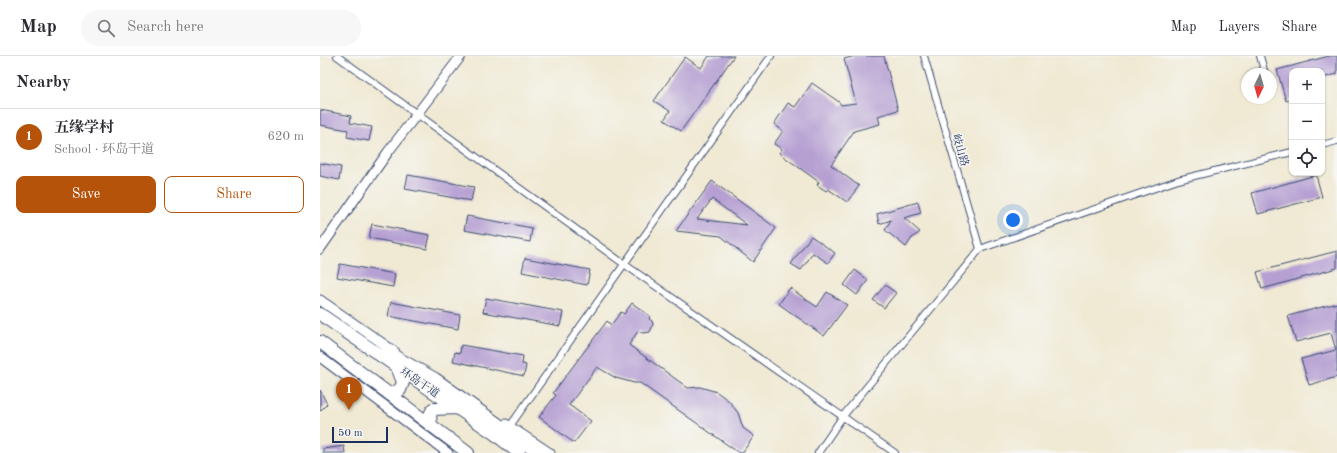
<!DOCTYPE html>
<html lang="en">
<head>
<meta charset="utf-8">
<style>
	:root { --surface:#fff; --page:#f7f7f7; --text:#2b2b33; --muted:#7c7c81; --line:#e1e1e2; --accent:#b45309 }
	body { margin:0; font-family:"Old Standard TT","Noto Serif SC",serif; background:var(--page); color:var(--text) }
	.controls { position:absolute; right:12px; top:12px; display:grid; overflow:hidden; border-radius:8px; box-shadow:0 1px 3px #0004 }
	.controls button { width:36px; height:36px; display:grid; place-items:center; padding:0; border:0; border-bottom:1px solid var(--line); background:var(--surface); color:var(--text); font:20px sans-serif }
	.compass { position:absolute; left:921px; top:12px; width:36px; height:36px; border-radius:50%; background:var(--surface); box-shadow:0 1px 3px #0004; rotate:185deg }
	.scale { position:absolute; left:12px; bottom:10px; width:56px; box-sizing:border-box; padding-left:4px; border:2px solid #1b2f5e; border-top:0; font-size:11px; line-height:14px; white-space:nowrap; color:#1b2f5e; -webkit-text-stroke:3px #f6f6f2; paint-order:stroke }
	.you { position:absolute; left:693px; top:164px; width:14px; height:14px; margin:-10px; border:3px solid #fff; border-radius:50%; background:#1a73e8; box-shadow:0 0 0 6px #1a73e833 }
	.badge { display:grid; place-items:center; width:26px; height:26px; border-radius:50%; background:var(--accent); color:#fff; font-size:13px; font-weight:700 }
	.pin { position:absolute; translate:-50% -33px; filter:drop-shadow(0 1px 2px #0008) }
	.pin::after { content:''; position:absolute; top:21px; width:14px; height:12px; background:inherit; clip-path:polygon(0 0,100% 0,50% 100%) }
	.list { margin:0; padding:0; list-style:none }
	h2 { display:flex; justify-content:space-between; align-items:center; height:52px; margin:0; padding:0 16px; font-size:17px }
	h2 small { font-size:13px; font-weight:400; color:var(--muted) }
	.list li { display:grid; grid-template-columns:26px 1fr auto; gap:12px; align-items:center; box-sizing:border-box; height:56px; padding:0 16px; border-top:1px solid var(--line) }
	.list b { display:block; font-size:15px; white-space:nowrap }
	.list p { margin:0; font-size:13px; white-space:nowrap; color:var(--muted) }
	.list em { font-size:13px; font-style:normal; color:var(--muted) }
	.actions { display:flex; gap:8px; padding:12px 16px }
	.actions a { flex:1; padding:9px 0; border:1px solid var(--accent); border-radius:8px; text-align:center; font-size:14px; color:var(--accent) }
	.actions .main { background:var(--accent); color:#fff }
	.icon { flex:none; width:22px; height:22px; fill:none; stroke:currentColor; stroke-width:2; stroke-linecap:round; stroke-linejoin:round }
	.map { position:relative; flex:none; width:1017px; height:397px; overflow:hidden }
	header { display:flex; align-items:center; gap:24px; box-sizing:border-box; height:56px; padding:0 20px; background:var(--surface); border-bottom:1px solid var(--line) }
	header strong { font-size:19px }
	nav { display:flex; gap:22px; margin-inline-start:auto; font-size:14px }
	.search { width:280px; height:36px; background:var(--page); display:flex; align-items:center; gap:10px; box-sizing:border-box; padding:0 14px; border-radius:22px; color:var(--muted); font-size:15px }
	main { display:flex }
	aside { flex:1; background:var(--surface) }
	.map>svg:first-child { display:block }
	.building { fill:#b6a0d3; fill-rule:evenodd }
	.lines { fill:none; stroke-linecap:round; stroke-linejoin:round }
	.street-casing { stroke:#3b4b70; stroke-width:8 }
	.secondary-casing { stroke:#3b4b70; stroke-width:11 }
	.highway-casing { stroke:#3b4b70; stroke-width:14 }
	.street { stroke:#fff; stroke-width:6 }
	.secondary { stroke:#fff; stroke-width:9 }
	.highway { stroke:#fff; stroke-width:12 }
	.labels { text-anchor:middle; stroke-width:3; stroke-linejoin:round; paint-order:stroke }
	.street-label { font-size:11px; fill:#1b2f5e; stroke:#f6f6f2 }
</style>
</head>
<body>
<header>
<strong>Map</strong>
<div class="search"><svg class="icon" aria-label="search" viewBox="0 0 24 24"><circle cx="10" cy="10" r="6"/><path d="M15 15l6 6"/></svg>Search here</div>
<nav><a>Map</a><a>Layers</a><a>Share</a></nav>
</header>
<main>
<aside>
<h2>Nearby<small></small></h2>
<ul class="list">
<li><span class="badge">1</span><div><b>五缘学村</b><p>School · 环岛干道</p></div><em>620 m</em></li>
</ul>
<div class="actions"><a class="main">Save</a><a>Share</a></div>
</aside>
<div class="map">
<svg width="1017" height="397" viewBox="0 0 1017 397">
	<rect width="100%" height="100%" fill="#f6f6f2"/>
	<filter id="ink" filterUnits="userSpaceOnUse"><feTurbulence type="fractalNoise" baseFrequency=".025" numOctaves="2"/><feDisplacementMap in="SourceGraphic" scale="8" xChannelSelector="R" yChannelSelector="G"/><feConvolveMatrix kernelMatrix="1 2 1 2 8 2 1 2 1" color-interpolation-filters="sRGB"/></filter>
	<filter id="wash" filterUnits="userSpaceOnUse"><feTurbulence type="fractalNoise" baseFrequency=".012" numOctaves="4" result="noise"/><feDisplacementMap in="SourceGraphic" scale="16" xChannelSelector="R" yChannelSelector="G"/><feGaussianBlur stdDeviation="0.9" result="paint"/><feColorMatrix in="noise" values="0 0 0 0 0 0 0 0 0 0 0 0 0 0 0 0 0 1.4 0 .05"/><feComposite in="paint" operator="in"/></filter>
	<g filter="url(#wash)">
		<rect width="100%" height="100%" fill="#f0e9d3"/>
		<g id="blocks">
			<path class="building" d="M389 0H414L361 75 344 64 350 55 334 45 365 1 381 12Z
				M535 0H564L578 54 558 60 560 68 534 75 511 109 539 130 527 146 508 133 506 135 497 129 499 126 459 97 462 93 454 88 463 75 454 68 468 47 475 51 492 27 519 46 521 49 536 47 524 3Z
				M1009 0H1017V18L1002 22V15H972V43L966 45 957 14Z
				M0 54 31 60 30 67 52 71 49 85 27 81 28 74 0 69Z
				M0 107 21 111 19 124 0 120Z
				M88 119 154 131 151 145 85 133Z
				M996 119 1002 141 938 158 932 137Z
				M392 125 456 172 433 206 401 180 356 175ZM392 143 427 169 377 163Z
				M598 146 601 157 584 162 600 176 592 182 586 191 565 174 571 164 559 168 557 158Z
				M147 160 212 172 210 186 144 174Z
				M52 168 110 179 107 193 49 182Z
				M491 180 515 197 508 207 493 197 481 214 471 208Z
				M1017 195V212L942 233 937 216Z
				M205 202 270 214 267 229 202 216Z
				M20 208 75 218 73 231 17 221Z
				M535 214 548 224 537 239 524 229Z
				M565 229 576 237 564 252 553 244Z
				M470 232 497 251 507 236 527 249 504 280 459 248Z
				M166 242 243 256 240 270 163 256Z
				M71 246 140 259 138 273 68 260Z
				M312 247 330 260 329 263 332 265 333 269 330 276 323 277 318 275 309 289 368 332 380 331 397 336 409 345 418 357 423 372 434 380 422 397H419L320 327H314L296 322 277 311 249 349 271 365 254 387 219 361 236 339 233 337 287 265 291 269 301 256 304 258Z
				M1017 247V321L989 329 981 303 1016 294 1011 277 976 286 968 260Z
				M141 289 203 300 202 308 206 309 204 320 133 305 135 296 140 297Z
				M0 334 7 348 0 355Z
				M24 390 25 397H3V393Z"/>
		</g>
	</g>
	<g filter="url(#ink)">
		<use href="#blocks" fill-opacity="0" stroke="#3b4b70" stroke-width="1"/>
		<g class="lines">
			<g class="street-casing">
				<path id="street" d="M17 0 304 208 575 397
					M604 0 660 193
					M940 0 945 18
					M1002 89 1017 85
					M190 370 451 0
					M498 397 523 360 660 193 858 124 972 96"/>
			</g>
			<g class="secondary-casing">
				<path id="secondary" d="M0 193 68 96 141 0
					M0 244 75 296
					M0 301 128 397
					M186 368 230 397"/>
			</g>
			<g class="highway-casing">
				<path id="highway" d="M0 258 175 378 199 397
					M0 286 148 397
					M65 295 115 323 218 397
					M69 338 80 334 83 326 77 311
					M111 370 110 359 113 353 137 352"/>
			</g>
			<use href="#street" class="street"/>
			<use href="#secondary" class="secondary"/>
			<use href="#highway" class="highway"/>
		</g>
	</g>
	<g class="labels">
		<g class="street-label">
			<text transform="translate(641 94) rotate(74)" y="4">岐山路</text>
			<text transform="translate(100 326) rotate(34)" y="4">环岛干道</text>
		</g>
	</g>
</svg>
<div class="controls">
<button>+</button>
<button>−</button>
<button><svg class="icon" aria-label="locate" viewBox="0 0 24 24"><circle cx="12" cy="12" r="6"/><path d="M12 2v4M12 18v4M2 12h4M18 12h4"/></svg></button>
</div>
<svg class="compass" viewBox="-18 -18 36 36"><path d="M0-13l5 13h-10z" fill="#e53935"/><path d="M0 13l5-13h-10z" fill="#7c7c81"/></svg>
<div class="scale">50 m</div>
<div class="you"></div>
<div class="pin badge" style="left:29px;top:354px">1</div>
</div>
</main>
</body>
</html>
